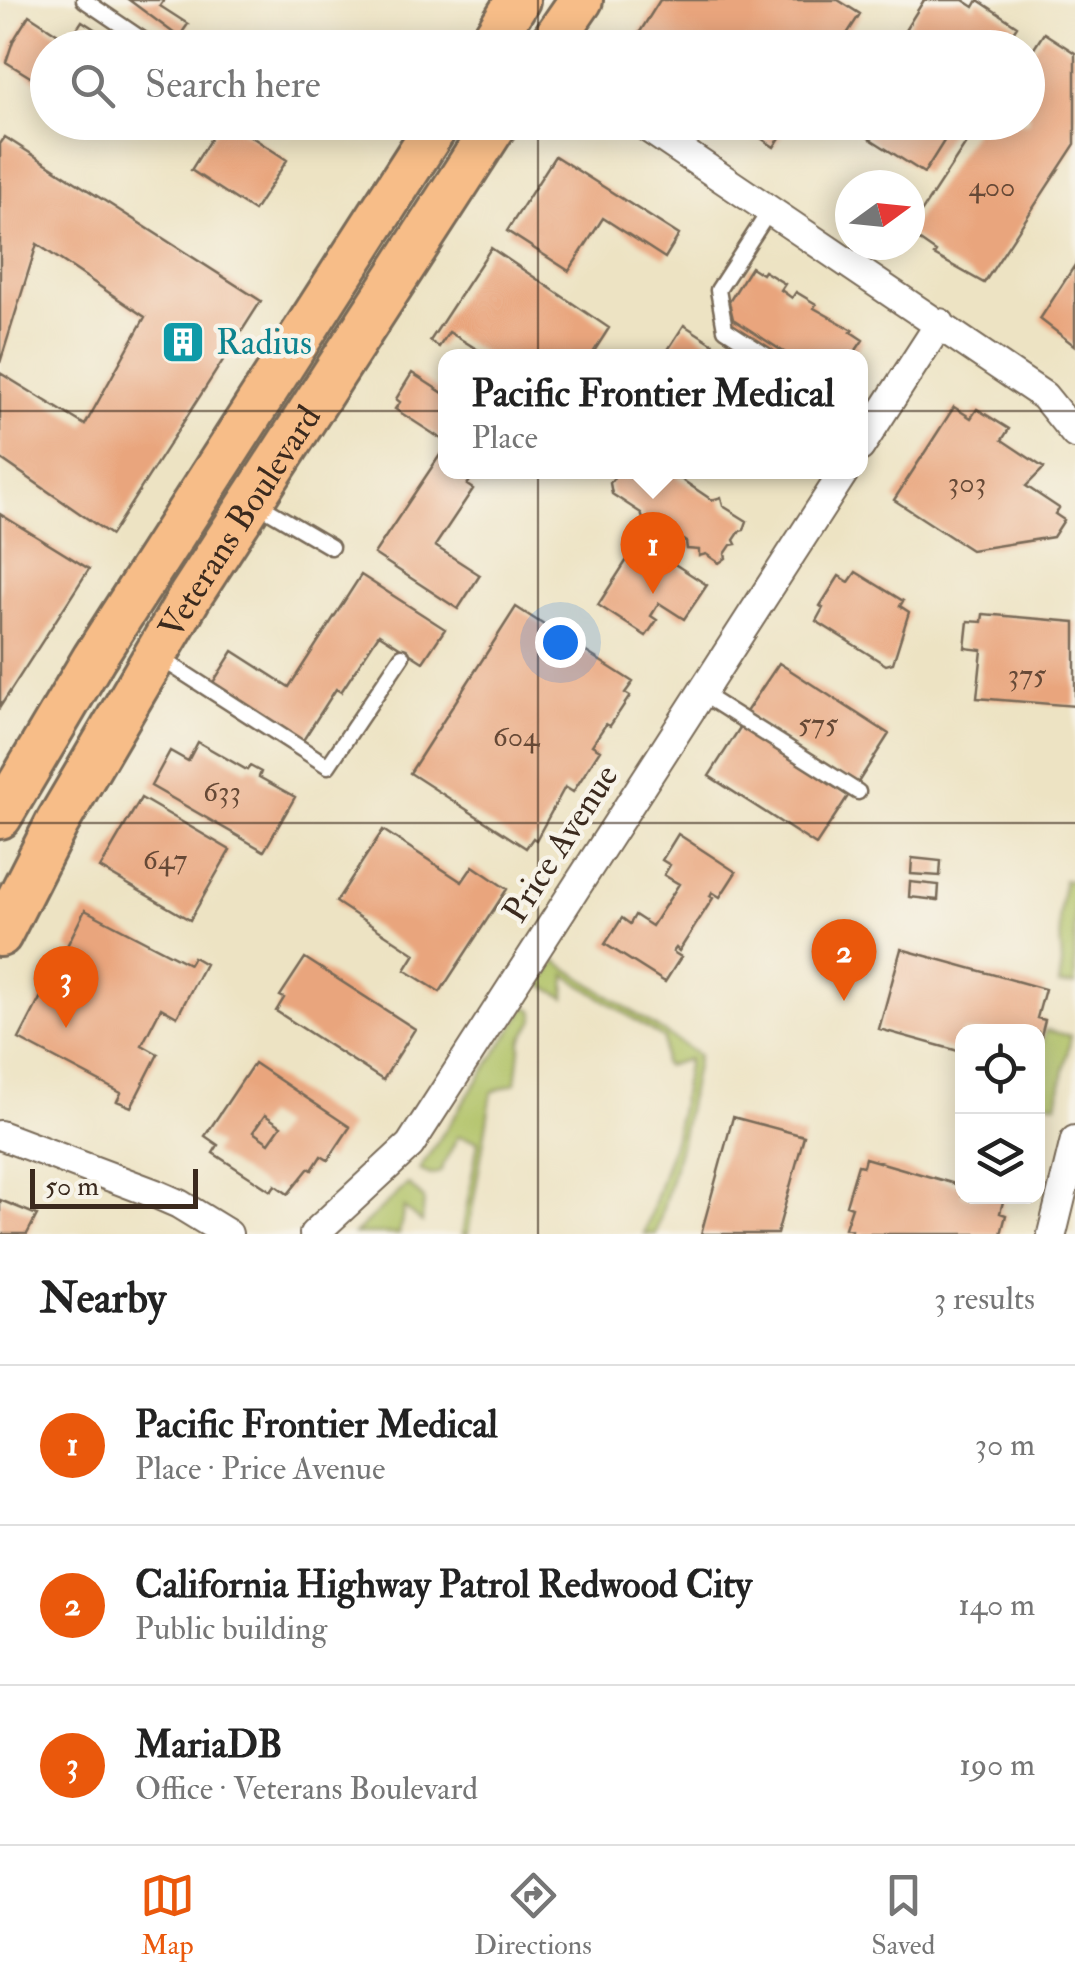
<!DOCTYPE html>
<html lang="en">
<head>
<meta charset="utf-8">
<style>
	:root { --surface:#fff; --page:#f2f2f2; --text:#222; --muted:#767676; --line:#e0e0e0; --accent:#ea580c }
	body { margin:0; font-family:"IM FELL Double Pica",serif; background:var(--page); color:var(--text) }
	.controls { position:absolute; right:30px; bottom:30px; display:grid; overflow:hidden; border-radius:20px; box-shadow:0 5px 25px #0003 }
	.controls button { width:90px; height:90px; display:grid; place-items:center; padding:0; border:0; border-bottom:2px solid var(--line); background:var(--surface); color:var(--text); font:50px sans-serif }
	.compass { position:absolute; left:835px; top:170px; width:90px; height:90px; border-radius:50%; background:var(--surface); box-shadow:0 5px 25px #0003; rotate:75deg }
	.scale { position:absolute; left:30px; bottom:25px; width:168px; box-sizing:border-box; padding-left:10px; border:5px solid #3b2a1e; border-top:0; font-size:28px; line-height:35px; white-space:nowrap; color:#3b2a1e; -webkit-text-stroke:8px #f7f3e8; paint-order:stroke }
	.you { position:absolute; left:560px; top:642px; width:35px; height:35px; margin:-25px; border:8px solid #fff; border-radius:50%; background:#1a73e8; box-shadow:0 0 0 15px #1a73e833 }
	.badge { display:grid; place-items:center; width:65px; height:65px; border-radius:50%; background:var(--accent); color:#fff; font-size:32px; font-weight:700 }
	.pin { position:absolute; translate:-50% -82px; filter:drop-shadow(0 2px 5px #0008) }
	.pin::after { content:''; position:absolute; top:52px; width:35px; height:30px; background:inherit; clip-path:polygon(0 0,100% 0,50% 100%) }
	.popup { position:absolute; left:438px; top:349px; width:430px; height:130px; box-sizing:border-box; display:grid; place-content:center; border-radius:20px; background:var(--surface); filter:drop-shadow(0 2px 8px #0005); font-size:32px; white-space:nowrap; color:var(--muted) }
	.popup b { font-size:38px; color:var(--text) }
	.popup::after { content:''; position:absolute; left:50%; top:100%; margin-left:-20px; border:20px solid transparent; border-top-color:var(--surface) }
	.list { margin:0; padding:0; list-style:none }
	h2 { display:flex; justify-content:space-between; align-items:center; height:130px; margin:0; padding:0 40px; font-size:42px }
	h2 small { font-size:32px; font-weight:400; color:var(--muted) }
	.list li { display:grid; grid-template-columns:65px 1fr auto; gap:30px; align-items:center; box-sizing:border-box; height:160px; padding:0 40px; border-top:2px solid var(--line) }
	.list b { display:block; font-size:38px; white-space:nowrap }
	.list p { margin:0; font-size:32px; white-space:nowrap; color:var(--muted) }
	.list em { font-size:32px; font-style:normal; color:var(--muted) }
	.icon { flex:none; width:55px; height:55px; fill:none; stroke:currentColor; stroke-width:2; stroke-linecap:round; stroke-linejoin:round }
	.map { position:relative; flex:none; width:1075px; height:1234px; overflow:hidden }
	.search { position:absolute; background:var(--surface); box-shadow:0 5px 25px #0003; left:30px; right:30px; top:30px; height:110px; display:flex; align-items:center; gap:25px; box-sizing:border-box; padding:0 35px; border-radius:55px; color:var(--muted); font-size:38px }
	.sheet { height:610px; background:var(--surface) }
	nav { display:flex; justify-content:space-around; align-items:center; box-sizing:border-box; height:140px; border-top:2px solid var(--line); background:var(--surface); font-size:28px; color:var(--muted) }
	nav a { display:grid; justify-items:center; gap:5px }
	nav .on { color:var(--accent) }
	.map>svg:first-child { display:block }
	.green { fill:#afc164; stroke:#757641; stroke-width:2.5 }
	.building { fill:#e9a57d; fill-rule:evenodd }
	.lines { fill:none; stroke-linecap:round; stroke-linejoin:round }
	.lane-casing { stroke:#796b58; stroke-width:19 }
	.street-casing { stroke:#796b58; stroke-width:32 }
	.primary-casing { stroke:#796b58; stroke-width:48 }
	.lane { stroke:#fff; stroke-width:14 }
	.street { stroke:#fff; stroke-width:28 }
	.primary { stroke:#f7bd88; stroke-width:42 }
	.grid { fill:none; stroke:#3b2a1e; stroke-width:2.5; stroke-opacity:0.55 }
	.labels { text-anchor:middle; stroke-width:9; stroke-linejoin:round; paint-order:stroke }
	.number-label { font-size:30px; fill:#664936 }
	.culture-label { font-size:35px; fill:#0d838f; stroke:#f7f3e8; text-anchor:start }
	.street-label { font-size:35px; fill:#3b2a1e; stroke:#f7f3e8 }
</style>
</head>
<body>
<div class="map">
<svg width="1075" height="1234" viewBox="0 0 1075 1234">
	<rect width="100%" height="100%" fill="#f7f3e8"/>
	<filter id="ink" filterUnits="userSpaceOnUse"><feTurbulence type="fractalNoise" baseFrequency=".01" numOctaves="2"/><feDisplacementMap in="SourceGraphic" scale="20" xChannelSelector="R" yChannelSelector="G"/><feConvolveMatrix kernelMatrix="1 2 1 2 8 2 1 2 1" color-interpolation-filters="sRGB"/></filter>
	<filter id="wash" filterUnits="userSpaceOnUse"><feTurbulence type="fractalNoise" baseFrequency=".0048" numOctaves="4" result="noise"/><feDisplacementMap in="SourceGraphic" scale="40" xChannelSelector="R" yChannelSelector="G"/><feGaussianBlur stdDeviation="2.25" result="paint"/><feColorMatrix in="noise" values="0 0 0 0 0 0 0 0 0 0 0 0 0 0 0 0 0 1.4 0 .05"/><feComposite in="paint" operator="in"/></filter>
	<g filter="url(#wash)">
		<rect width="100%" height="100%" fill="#ede3c3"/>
		<path class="green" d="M1064 880 1075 881V985H1059L1062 964 1059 917Z
			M556 961 698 1055 680 1146 656 1234H644L675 1137 688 1059 666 1066 663 1063 664 1039 566 975 565 998 541 984Z
			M527 1006 534 1011V1020L521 1041 516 1083 492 1092 468 1234H462L478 1141 458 1136 440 1172 431 1175 419 1170Z
			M1046 1030 1071 1036 1057 1104 1038 1099V1062Z
			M408 1184 424 1199 422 1223 404 1208 399 1234H354Z"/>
		<g id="blocks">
			<path class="building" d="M129 0H164L160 6 188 24 179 37Z
				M660 0H838L860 14 838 48H636L642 38 638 35Z
				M924 0H963L974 7 978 0 1017 26 1003 48H894Z
				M29 15 69 41 82 21 119 45 118 48H48V88L6 62 13 41Z
				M1044 33 1075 53V144L984 283 934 255 936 252 910 234V229L980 122H1028V50H1033Z
				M221 122H229L287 160 254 211 191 170Z
				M737 122H790L774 147Z
				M852 122H956L924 173 864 135 866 132Z
				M5 137 261 301 111 535 0 458V373L85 425 145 317 37 244 0 363V144Z
				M555 156 679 235 665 258 603 218 569 271 507 231Z
				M491 248 609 328 591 356H488L449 332 439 347 430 341Z
				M1075 265V346L1040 319Z
				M751 267 762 274 764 271 785 284 781 290 792 298 796 292 816 304 814 308 853 330 851 332 863 340 852 356H790L733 319 729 302Z
				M684 325 732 356H664Z
				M412 373 446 395V442L395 409 400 402 396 399Z
				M954 407 971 418 977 409 1009 429 1002 440 1044 468 1026 486 1059 508 1055 514 1064 520 1053 537 971 550 894 500Z
				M446 446V472H476L467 485 473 489 435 546 480 575 458 609 374 554Z
				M618 472H677L678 477 712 500 721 497 723 506 747 521 744 530 740 531 734 540 736 544 731 545 725 554 726 558 719 563 706 554 699 556V550L687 549 686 542 662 526 654 528V521L643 519 641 513 612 494 610 483Z
				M0 514 89 569 0 707Z
				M639 541 707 585 684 619 659 603 651 616 657 620 646 636 598 605Z
				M856 572 903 601 900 606 909 612 893 663 886 665 816 621 823 608 820 606 839 576 849 582Z
				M361 575 445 629 423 662 379 634 341 692 336 689 302 742 212 684 233 651 289 687Z
				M516 607 633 682 625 693 630 696 610 726 606 724 592 745 600 750 573 792 565 787 536 840 533 838 526 848 410 773Z
				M983 614 1075 622V706L977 698 982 650 965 648 968 621 982 622Z
				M779 663 889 734 857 784 746 712Z
				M741 726 848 796 816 845 709 776Z
				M198 742 247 770 250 766 261 772 259 777 295 797 264 851 151 786 170 751 188 761Z
				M141 798 230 850 190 920 100 868Z
				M383 830 462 882 473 866 507 889 440 992 405 970 415 954 336 902Z
				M678 834 736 872 720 897 712 892 710 896 713 898 679 951 676 948 673 952 681 957 665 982 605 944 622 918 630 924 635 915 652 926 679 884 664 875 670 865 662 860Z
				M912 858 941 861 940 876 911 874Z
				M910 882 939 885 938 900 909 897Z
				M85 910 189 964 193 957 205 964 177 1017 161 1008 142 1045 158 1054 131 1107 117 1101 121 1093 19 1039 48 983 61 990 80 955 66 948Z
				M901 949 1045 989 1037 1018 1045 1020 1039 1044 1038 1032H962V1052L879 1029Z
				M305 958 415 1029 383 1080 276 1011 284 998 280 996Z
				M254 1063 350 1127 328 1160 321 1156 312 1170 309 1168 288 1194 275 1185 271 1191 213 1153 218 1145 205 1136ZM265 1115 281 1126 269 1143 253 1132Z
				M733 1117 804 1136 777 1234H701Z
				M865 1158 962 1186V1196L1004 1198 1000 1213 1006 1215 1001 1234H851L852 1230 845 1228 852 1207 846 1205 858 1165 863 1166Z
				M0 1200 37 1215 27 1234H0Z"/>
		</g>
	</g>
	<g filter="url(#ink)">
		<use href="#blocks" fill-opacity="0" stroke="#796b58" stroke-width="2.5"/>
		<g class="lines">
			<g class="lane-casing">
				<path id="lane" d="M84 0 155 48
					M767 356 725 329 718 290 770 210
					M256 503 331 547
					M159 657 328 766 402 656
					M701 693 858 792"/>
			</g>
			<g class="street-casing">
				<path id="street" d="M639 122 1044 396 1075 434
					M860 447 940 323
					M0 1135 156 1194 179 1204 228 1234
					M314 1234 410 1145 844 472
					M1052 1234 1075 1140"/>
			</g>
			<g class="primary-casing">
				<g id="primary">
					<path d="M488 48 518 0"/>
					<path d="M548 48 581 0"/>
					<path d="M0 817 94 658 439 122"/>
					<path id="s1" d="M0 935 57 823 189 598 497 122"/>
				</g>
			</g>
			<use href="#lane" class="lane"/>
			<use href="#street" class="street"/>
			<use href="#primary" class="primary"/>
		</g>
	</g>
	<path class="grid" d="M538 0V48M538 122V1234M0 411H1075M0 823H1075"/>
	<defs>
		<g id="building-square" transform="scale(2.25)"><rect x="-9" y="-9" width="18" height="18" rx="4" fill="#0f9aa8" stroke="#f7f3e8"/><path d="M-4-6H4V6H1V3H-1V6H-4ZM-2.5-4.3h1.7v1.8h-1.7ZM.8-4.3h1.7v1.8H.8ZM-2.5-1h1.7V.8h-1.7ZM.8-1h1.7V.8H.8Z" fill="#fff"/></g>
	</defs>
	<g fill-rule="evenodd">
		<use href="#building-square" x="183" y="342"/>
	</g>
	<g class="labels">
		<g class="number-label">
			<text x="992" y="196">400</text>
			<text x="967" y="492">303</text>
			<text x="1027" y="684">375</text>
			<text x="818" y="733">575</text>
			<text x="516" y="746">604</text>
			<text x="222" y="801">633</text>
			<text x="165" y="869">647</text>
		</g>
		<g class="culture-label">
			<text x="216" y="354">Radius</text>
		</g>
		<g class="street-label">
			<text dy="12" stroke="none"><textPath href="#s1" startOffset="478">Veterans Boulevard</textPath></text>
			<text transform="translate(560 843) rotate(-57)" y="12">Price Avenue</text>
		</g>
	</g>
</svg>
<div class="controls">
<button><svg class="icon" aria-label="locate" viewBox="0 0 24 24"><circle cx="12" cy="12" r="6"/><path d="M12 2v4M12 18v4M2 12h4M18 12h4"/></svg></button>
<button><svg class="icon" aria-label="layers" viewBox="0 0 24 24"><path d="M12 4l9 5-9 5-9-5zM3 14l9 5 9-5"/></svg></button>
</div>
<svg class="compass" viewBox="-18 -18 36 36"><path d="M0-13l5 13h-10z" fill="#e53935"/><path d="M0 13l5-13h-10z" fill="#767676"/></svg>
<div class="scale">50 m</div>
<div class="you"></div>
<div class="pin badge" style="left:653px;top:594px">1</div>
<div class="popup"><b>Pacific Frontier Medical</b>Place</div>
<div class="pin badge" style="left:844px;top:1001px">2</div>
<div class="pin badge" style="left:66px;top:1028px">3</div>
<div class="search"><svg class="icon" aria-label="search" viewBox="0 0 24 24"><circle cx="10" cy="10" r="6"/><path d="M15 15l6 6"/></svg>Search here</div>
</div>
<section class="sheet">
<h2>Nearby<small>3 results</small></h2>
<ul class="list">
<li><span class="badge">1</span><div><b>Pacific Frontier Medical</b><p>Place · Price Avenue</p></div><em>30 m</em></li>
<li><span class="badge">2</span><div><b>California Highway Patrol Redwood City</b><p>Public building</p></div><em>140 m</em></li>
<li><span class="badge">3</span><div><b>MariaDB</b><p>Office · Veterans Boulevard</p></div><em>190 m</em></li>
</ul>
</section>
<nav>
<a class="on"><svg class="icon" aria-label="map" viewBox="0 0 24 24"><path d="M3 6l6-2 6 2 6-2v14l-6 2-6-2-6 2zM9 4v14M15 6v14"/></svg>Map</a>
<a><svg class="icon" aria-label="directions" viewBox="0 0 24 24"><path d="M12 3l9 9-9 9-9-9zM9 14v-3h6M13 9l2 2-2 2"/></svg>Directions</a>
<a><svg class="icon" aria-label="saved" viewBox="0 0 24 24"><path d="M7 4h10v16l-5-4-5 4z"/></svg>Saved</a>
</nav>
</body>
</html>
